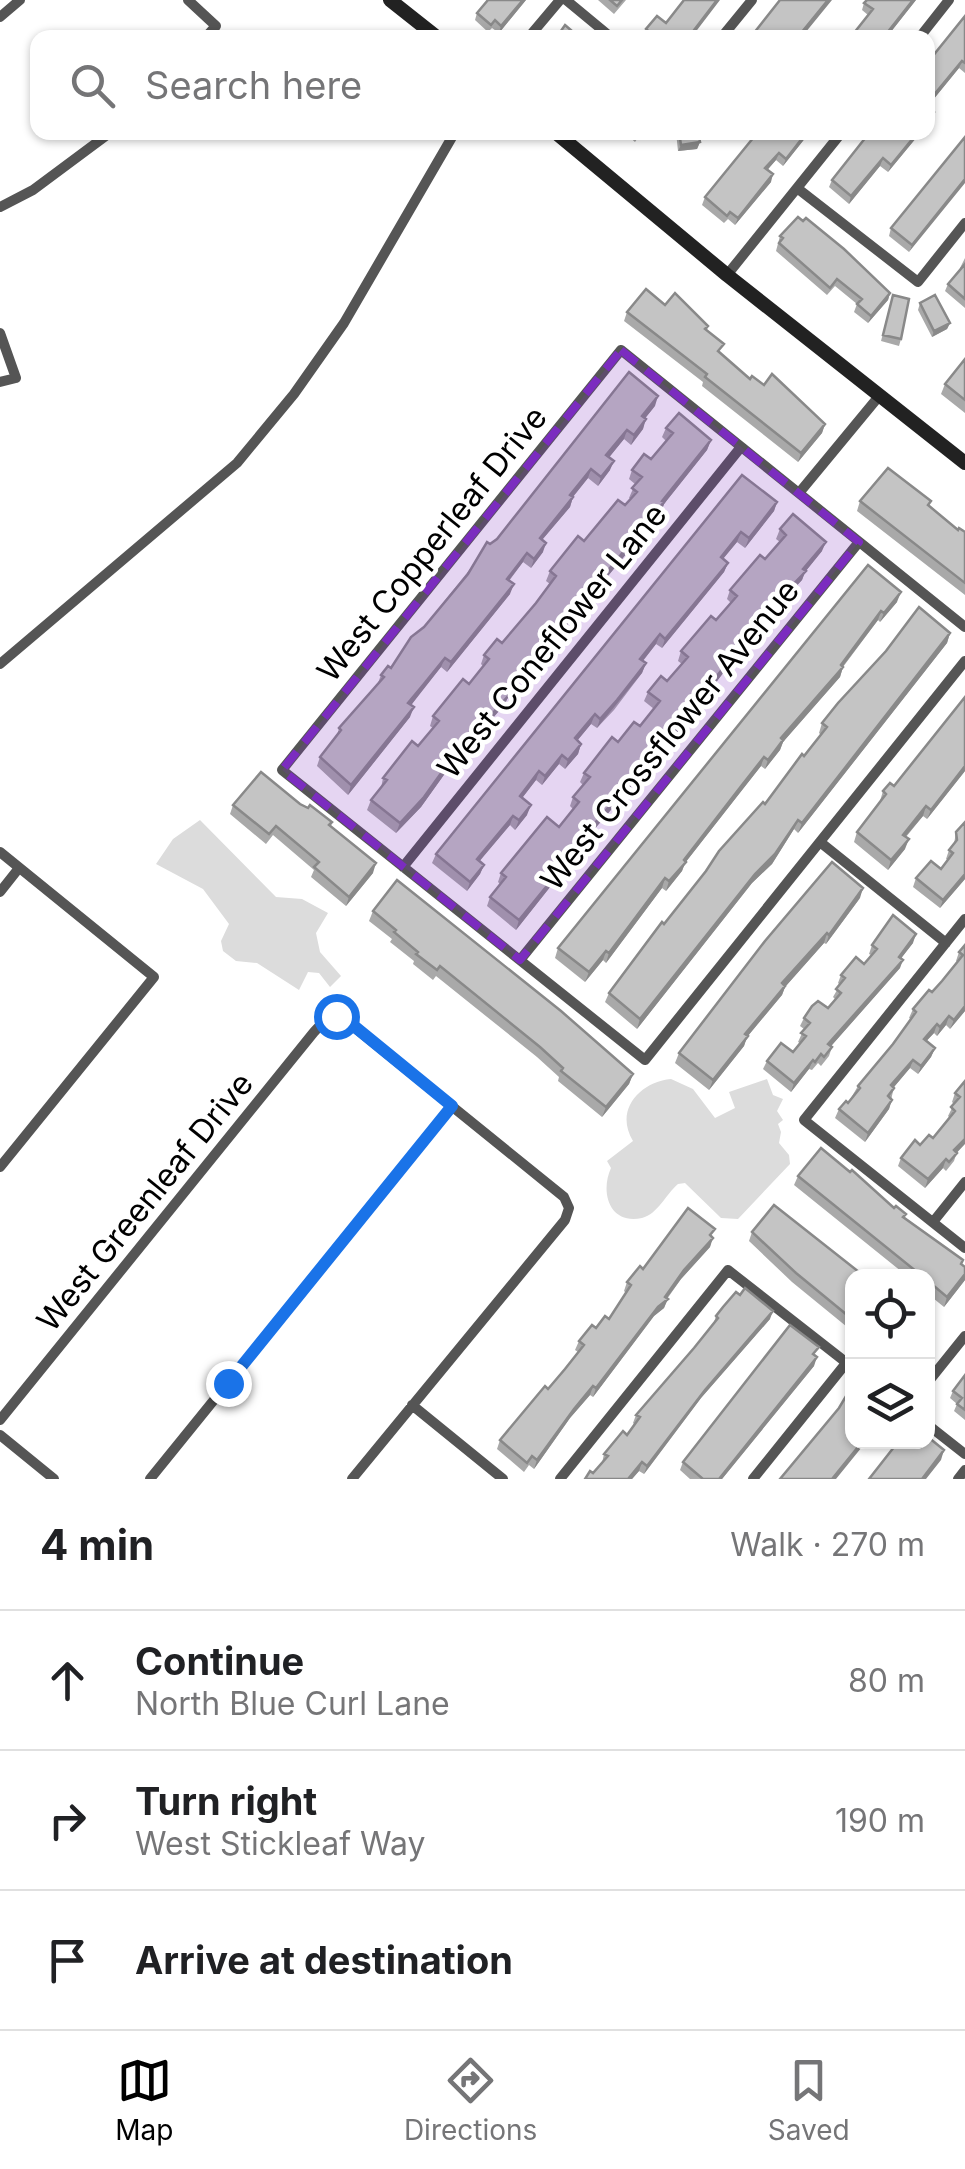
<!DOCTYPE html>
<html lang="en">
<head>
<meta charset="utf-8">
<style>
	:root { --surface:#fff; --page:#f2f2f2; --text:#202124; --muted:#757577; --line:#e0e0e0; --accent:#000 }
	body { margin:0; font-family:Inter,sans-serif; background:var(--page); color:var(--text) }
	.controls { position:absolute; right:30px; bottom:30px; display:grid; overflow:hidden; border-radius:20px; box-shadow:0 2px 8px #0004 }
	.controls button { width:90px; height:90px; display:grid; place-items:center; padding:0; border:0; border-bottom:2px solid var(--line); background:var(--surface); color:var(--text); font:50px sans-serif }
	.stop { position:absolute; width:30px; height:30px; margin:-22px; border:8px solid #1a73e8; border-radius:50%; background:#fff }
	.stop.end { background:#1a73e8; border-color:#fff; box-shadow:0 2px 10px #0008 }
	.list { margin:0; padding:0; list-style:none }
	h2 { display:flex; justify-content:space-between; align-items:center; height:130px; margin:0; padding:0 40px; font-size:42px }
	h2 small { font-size:32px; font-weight:400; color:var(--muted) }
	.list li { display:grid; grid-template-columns:65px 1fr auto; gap:30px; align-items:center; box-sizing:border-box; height:140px; padding:0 40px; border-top:2px solid var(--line) }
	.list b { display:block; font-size:38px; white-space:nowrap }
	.list p { margin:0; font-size:32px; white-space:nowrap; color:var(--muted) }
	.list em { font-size:32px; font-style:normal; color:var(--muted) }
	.icon { flex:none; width:55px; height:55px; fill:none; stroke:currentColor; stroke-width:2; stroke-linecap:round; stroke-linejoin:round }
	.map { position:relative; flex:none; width:965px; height:1479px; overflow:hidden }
	.search { position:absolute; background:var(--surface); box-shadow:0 2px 8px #0004; left:30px; right:30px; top:30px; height:110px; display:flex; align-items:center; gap:25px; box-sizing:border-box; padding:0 35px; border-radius:20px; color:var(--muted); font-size:38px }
	.sheet { height:550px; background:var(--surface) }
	nav { display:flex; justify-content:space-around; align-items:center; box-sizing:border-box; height:140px; border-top:2px solid var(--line); background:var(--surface); font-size:28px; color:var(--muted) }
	nav a { display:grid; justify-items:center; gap:5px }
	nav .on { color:var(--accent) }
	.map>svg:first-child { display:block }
	.green { fill:#dcdcdc }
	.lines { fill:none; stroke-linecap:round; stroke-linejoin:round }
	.street { stroke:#555; stroke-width:10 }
	.secondary { stroke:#222; stroke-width:14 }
	.wall { fill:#a9a9a9 }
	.shaded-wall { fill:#898989 }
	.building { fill:#c4c4c4; stroke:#898989; stroke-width:2.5 }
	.route { stroke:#1a73e8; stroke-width:12 }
	.marked { fill:#7b2cbf; fill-opacity:0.2; stroke:#7b2cbf; stroke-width:8; stroke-dasharray:20 12; stroke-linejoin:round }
	.labels { text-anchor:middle; stroke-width:9; stroke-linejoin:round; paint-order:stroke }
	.street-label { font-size:32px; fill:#000; stroke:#fff }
</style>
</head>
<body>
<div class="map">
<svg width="965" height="1479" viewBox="0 0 965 1479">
	<rect width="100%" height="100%" fill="#fff"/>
	<path class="green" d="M200 820 276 897 302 899 328 913 316 933 320 952 341 976 330 987 319 973 308 972 299 990 257 963 236 961 223 951 221 941 229 924 203 889 156 864 173 839Z
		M671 1079 693 1089 715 1118 735 1108 729 1092 767 1079 773 1095 783 1099 777 1111 783 1120 778 1124 781 1132 779 1143 789 1155 790 1164 738 1219 721 1218 685 1183 678 1184C666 1194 658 1214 642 1218 609 1225 600 1192 611 1168L607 1161 633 1141C614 1110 640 1082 671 1079Z"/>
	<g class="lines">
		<path class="street" d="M188 0 216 26 205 38
			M566 0 612 38
			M0 17 20 0
			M528 38 560 0
			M721 38 752 0
			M919 38 949 0
			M797 188 918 282 965 223
			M0 207 33 190 111 132
			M727 275 842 132
			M0 333 16 378 0 382
			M799 493 880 395
			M965 627 621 350 282 770 645 1060 965 661
			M0 664 237 463 294 394 344 323 455 132
			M820 842 946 943
			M0 852 154 977 0 1167
			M403 867 741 447
			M0 892 19 868
			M965 919 804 1120 965 1248
			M520 960 859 542
			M933 1222 965 1182
			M928 1382 965 1336
			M412 1405 503 1479
			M0 1420 314 1032 326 1019 335 1015 354 1027 564 1197 569 1208 565 1220 352 1479
			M928 1425 965 1454
			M0 1435 54 1479
			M150 1479 452 1106
			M560 1479 728 1270 852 1367
			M753 1479 847 1362
			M958 1479 965 1470"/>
		<path class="secondary" d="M390 0 438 38
			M555 132 727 275 965 463"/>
	</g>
	<path class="wall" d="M486 0H526L499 33 492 28 488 32 475 20 477 13 487 1Z
		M598 0H626L614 14Z
		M916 0 886 38H850L868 15 862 10 864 3Z
		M965 16V73L959 68 928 106 932 119 928 124V62Z
		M646 29 691 38H645L643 36Z
		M624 132H642L635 142Z
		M676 132H698L700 142 697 149 678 151Z
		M758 132H810L783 166 776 160 767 170 771 182 735 225 728 219 724 223 702 205 705 197Z
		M870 132H921L888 172 880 166 849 204 829 187 832 180Z
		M965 137 909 252 889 236 891 228Z
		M780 236 890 293 888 300 868 323 854 312 857 304 835 286 827 295 776 251Z
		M965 258V308L945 291 948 284 961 268H960Z
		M893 295 901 339 899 346 881 341Z
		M920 303 950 323 947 329 932 337 918 310Z
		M627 312 708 326 707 330 720 353 750 379 764 385 825 424 822 433 798 462 702 386 703 382 624 321Z
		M965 359V413L941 394 945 384Z
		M655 406 645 418 643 429 631 445 624 439 609 457 610 470 598 486 588 478 573 497 570 507 542 540 543 552 531 568 523 562 509 581 510 594 447 672 441 667 419 694 411 705 410 717 348 795 317 766 320 757 337 736 339 728 378 683 381 675 391 668 490 544Z
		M666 428 711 440 707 450 664 504 661 512 530 670 528 669 508 695 505 704 446 772 421 807 396 833 367 810 371 800 381 788 383 778 418 746 433 728 430 726 433 716 469 684 483 666 481 664 484 655 502 643 536 603 550 584 546 581 550 571 631 499 629 498 635 484 629 479 632 470 651 459 666 441 662 437Z
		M742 475 777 502 774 511 745 548 737 542 723 559 728 563 724 572 662 648 656 644 643 661 646 663 642 673 614 710 597 728 591 724 577 741 581 744 578 754 565 769 559 764 542 785 536 780 522 798 527 815 515 830 510 825 479 861 484 865 480 874 467 891 432 863 436 854Z
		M860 501H931L929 506 958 530 965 532V595L857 511Z
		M780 529 822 551 805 572 802 580 773 611 753 640 745 649 743 647 714 685 711 693 580 846 577 853 516 930 487 906 490 897 500 884 498 882 501 873 559 827 573 809 570 806 573 797 583 785 580 782 584 773 618 742 640 726 654 709 644 701 648 692 667 681 682 664 678 661 681 651 716 620 731 603 727 599 730 590 765 559 780 542 776 539Z
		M868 565 897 602 880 622 878 620 843 667 840 677 783 742 780 750 765 769 761 766 738 795 685 863 682 871 666 891 662 888 606 963 603 960 585 982 555 958 558 948Z
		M950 633 947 643 798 833 794 829 772 864 752 883 637 1029 605 1002 609 993 664 924 821 735 819 733 822 723Z
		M965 771 927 819 923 816 906 837 905 849 888 870 854 842 857 832 880 801 883 791 894 786Z
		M300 804 332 822 331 826 373 873 346 906 311 877 314 870 273 835 266 844 230 814 233 805Z
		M965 822V879L940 908 913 887 916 878 941 869 948 860 946 859 949 850 954 844 956 832Z
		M860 898 826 944 824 943 785 987 782 995 747 1037 744 1046 709 1090 675 1063 679 1053Z
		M373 911 633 1074 629 1084 602 1117 558 1081 559 1077 537 1057 436 976 433 980 413 964 414 961 390 942 392 939 369 921Z
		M913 943 901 958 900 968 831 1046 832 1047 829 1056 821 1066 818 1063 812 1070 809 1069 791 1092 763 1069 767 1061 793 1052 800 1043 798 1042 804 1029 800 1026 804 1018 828 1008 835 999 833 997 840 985 838 983 841 975 864 964 871 955 869 954 872 945Z
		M965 945V1011L950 1029 946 1025 937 1036 934 1033 926 1041 935 1048 931 1057 918 1074 910 1068 894 1087 889 1109 865 1142 835 1118 839 1109 848 1103 858 1086 893 1044 911 1019 909 1018 913 1009 942 981 958 962 956 961 959 952Z
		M965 1081 957 1152 954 1161 946 1171 943 1168 925 1188 898 1166 901 1158 933 1138 950 1118 948 1116 954 1104 952 1102 955 1093Z
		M850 1172 904 1217 963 1260 962 1265 965 1267V1280L944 1307 928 1294V1276H907L794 1185 798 1176Z
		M752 1232 852 1276V1331L792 1282 749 1241Z
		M712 1237 710 1247 681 1279 667 1299 664 1308 654 1316 593 1397 590 1395 570 1418 534 1469 529 1465 524 1472 497 1449 500 1440 548 1389 578 1352 575 1350 579 1341 609 1319 626 1293 624 1291 627 1282 643 1269Z
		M716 1316 770 1319 701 1398 644 1474 639 1471 632 1479H585L593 1473 602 1463 604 1454 627 1435 634 1424 633 1423 636 1415 694 1348 713 1325Z
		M815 1356 814 1366 722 1479H690L680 1470 683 1462Z
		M965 1375V1420L954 1411 957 1404 950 1398 953 1391Z"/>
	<path class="shaded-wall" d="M523 0H526L499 33 501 26Z
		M717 0H720L691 38H688Z
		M828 0H832L801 38H797Z
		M913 0H916L886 38H883Z
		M962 61 959 68 928 106V102Z
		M807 132H810L783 166 786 159Z
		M918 132H921L888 172 891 165Z
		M700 142 697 149 678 151 681 145Z
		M779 153 776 160 763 175 765 168Z
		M883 158 880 166 849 204 851 196Z
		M773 174 771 182 735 225 738 218Z
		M965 179V183L909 252 912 245Z
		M890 293 888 300 868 323 871 316Z
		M950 323 947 329 932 337 934 331Z
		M658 396 655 406 639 426 642 416Z
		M646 419 643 429 631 445 634 435Z
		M825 424 822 433 798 462 801 453Z
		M627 430 624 439 603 465 606 455Z
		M711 440 707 450 664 504 661 512 530 670 534 661Z
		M614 461 610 470 598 486 601 477Z
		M591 469 588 478 567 504 570 495Z
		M573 497 570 507 536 547 540 538Z
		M777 502 774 511 745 548 749 538Z
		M741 532 737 542 717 566 721 557Z
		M826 542 822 551 805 572 802 580 773 611 745 649 749 640 776 602Z
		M546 543 543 552 531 568 534 559Z
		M527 553 523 562 503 588 507 579Z
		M728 563 724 572 662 648 665 639Z
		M514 584 510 594 447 672 451 662Z
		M901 592 897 602 880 622 884 613Z
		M881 611 878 620 840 670 843 667 840 677 783 742 780 750 765 769 768 760 781 738 841 665Z
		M950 633 947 643 798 833 802 823Z
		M660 634 656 644 637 668 640 659Z
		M747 638 743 647 714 685 711 693 580 846 577 853 516 930 519 920 579 842Z
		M445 658 441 667 405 713 408 703Z
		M532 659 528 669 507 697 509 695 505 704 446 772 421 807 396 833 400 823Z
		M646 663 642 673 597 728 600 719Z
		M414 707 410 717 348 795 351 785Z
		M595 714 591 724 571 748 575 738Z
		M581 744 578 754 565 769 568 760Z
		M562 755 559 764 542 785 545 776Z
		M764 757 761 766 685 863 682 871 666 891 669 881 684 860Z
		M965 766V771L927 819 931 810Z
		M539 771 536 780 516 806 520 796Z
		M531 805 527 815 515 830 519 820Z
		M926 806 923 816 899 844 903 835Z
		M513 816 510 825 473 869 477 859Z
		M798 820 794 829 772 864 752 883 637 1029 640 1019Z
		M909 839 905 849 888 870 891 860Z
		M376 863 373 873 346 906 349 897Z
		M484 865 480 874 467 891 470 882Z
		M965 874V879L940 908 943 900Z
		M665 878 662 888 606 963 609 953Z
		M863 888 860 898 826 944 829 935Z
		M827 933 824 943 785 987 782 995 747 1037 744 1046 709 1090 713 1080 782 983Z
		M916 934 913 943 896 965 899 957Z
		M606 951 603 960 585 982 589 972Z
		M903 960 900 968 825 1053 828 1044Z
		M965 1006V1011L950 1029 954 1020Z
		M949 1016 946 1025 937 1036 940 1027Z
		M937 1024 934 1033 920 1048 924 1039Z
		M935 1048 931 1057 918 1074 921 1066Z
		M813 1060 809 1069 791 1092 794 1083Z
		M913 1060 910 1068 888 1094 891 1085Z
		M633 1074 629 1084 602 1117 606 1107Z
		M892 1100 889 1109 865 1142 868 1133Z
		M965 1139V1144L951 1159 954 1150Z
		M946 1159 943 1168 925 1188 928 1179Z
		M713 1238 710 1247 681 1279 664 1302 668 1299 664 1308 654 1316 593 1397 596 1388 684 1270Z
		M965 1274V1280L944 1307 947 1297Z
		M773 1311 770 1319 701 1398 644 1474 647 1466 705 1390Z
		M817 1357 814 1366 722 1479H719Z
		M593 1386 590 1395 570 1418 534 1469 537 1460 574 1409Z
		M862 1442H866L836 1479H832Z
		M944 1450 941 1460 926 1479H922Z
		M642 1462 639 1471 632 1479H628Z"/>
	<path class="building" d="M488 0H523L501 26 495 20 491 25 477 13Z
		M610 0H622L617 6Z
		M684 0H717L688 38H656L646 29 657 16 666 23Z
		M780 0H828L797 38H786L785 36 783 38H750Z
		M867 0H913L883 38H850L873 9 864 3Z
		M965 16V63L962 61 928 102V62Z
		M565 25 580 38H556Z
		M928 106 934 112 928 120Z
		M679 132H698L700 142 681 145Z
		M758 132H807L786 159 779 153 765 168 773 174 738 218 730 212 727 216 705 197Z
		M870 132H918L891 165 883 158 851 196 832 180Z
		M965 137V179L912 245 891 228Z
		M798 217 803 221 806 218 844 249 890 293 871 316 857 304 862 299 837 279 830 288 779 243 783 238 780 236Z
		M965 264V299L948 284Z
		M646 289 665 305 675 293 708 326 705 329 724 344 718 351 750 379 752 376 764 385 772 374 825 424 801 453 705 377 707 374 627 312Z
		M893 295 909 299 901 339 883 335Z
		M935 295 950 323 934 331 920 303Z
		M965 359V400L945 384Z
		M629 372 658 396 642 416 646 419 634 435 627 430 606 455 614 461 601 477 591 469 570 495 573 497 540 538 546 543 534 559 527 553 507 579 514 584 451 662 445 658 423 685 408 703 414 707 351 785 320 757 341 730 339 728 384 677 381 675 388 666 391 668 411 637 424 627 468 574 487 542 490 544 497 539Z
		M679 413 711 440 662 501 664 502 534 661 532 659 506 693 509 695 449 762 424 797 400 823 371 800 387 780 383 778 412 741 418 746 439 721 433 716 463 679 469 684 489 659 484 655 497 639 502 643 536 603 556 576 550 571 578 536 584 541 618 500 625 505 637 492 632 488 642 477 632 470 644 454 651 459 673 433 666 428Z
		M888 468 931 501 928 505 958 530 959 528 965 532V583L860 501Z
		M742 475 777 502 749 538 741 532 721 557 728 563 665 639 660 634 640 659 646 663 617 700 600 719 595 714 575 738 581 744 568 760 562 755 545 776 539 771 520 796 531 805 519 820 513 816 477 859 484 865 470 882 436 854Z
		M793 514 826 542 803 569 806 571 776 602 756 631 749 640 747 638 712 682 714 683 579 842 581 844 519 920 490 897 506 877 501 873 547 817 559 827 579 802 573 797 590 777 584 773 612 737 618 742 634 722 640 726 660 701 648 692 661 676 667 681 688 657 681 651 711 616 716 620 737 596 730 590 760 555 765 559 786 535 780 529Z
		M868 565 901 592 884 613 881 611 841 665 843 667 781 738 783 740 768 760 764 757 742 785 684 860 686 862 669 881 665 878 609 953 606 951 589 972 558 948Z
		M919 607 950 633 802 823 798 820 775 854 755 874 640 1019 609 993 662 922 664 924 706 871 719 851 763 802 765 804 802 754 804 756 827 727 822 723 838 703 886 651Z
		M965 697V766L931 810 926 806 903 835 909 839 891 860 857 832 886 794 883 791 890 783 894 786Z
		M261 772 300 804 308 808 310 805 332 822 329 825 376 863 349 897 314 867 319 862 276 826 269 834 233 805Z
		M965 822V874L943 900 916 878 931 861 941 869 953 853 949 850 957 840 956 832Z
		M832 862 863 888 829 935 827 933 782 983 785 986 745 1034 748 1036 713 1080 679 1053 765 941Z
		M397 880 561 1011 633 1074 606 1107 561 1071 563 1068 540 1047 440 966 437 970 416 954 418 952 394 932 396 930 373 911Z
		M893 915 916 934 899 957 903 960 828 1044 832 1047 824 1057 821 1054 815 1062 813 1060 794 1083 767 1061 781 1043 793 1052 806 1036 801 1033 810 1023 804 1018 812 1006 818 1001 828 1008 841 993 836 989 845 978 841 975 856 957 864 964 877 949 872 945Z
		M965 945V1006L954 1020 949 1016 940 1027 937 1024 924 1039 935 1048 921 1066 913 1060 891 1085 894 1088 888 1096 892 1100 868 1133 839 1109 846 1101 848 1103 860 1088 858 1086 893 1044 916 1012 913 1009 929 990 932 992 942 981 963 955 959 952Z
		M965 1081V1139L954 1150 957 1153 949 1162 946 1159 928 1179 901 1158 915 1140 920 1145 929 1135 933 1138 955 1111 951 1107 960 1097 955 1093Z
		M821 1148 850 1172 852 1170 894 1208 896 1206 906 1214 903 1217 963 1260 961 1264 965 1267V1274L947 1297 928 1281V1276H922L798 1176Z
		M774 1205 864 1276H852V1319L796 1273 752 1232Z
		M688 1208 715 1229 710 1235 713 1238 684 1270 665 1297 668 1299 658 1307 596 1388 593 1386 574 1409 537 1460 532 1456 527 1463 500 1440 545 1386 548 1389 565 1369 584 1345 579 1341 592 1325 596 1328 605 1316 609 1319 631 1285 627 1282 640 1266 643 1269Z
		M745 1288 773 1311 705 1390 647 1466 642 1462 628 1479H585L590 1471 593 1473 608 1456 604 1454 623 1431 627 1435 640 1417 636 1415 694 1348 718 1318 716 1316 723 1307 736 1292 740 1295Z
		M790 1325 819 1347 813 1354 817 1357 719 1479H703L683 1462Z
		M965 1375V1410L957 1404 962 1398 953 1391Z
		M852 1386V1442H862L832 1479H780L839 1408Z
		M928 1437 944 1450 922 1479H869L898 1442H928Z"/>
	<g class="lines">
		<path class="route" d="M228 1383 452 1106 354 1026 336 1016"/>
	</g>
	<path class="marked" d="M621 350 859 542 520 960 282 770Z"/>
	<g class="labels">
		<g class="street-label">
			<text transform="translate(432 544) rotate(-51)" y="11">West Copperleaf Drive</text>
			<text transform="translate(552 641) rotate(-51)" y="11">West Coneflower Lane</text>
			<text transform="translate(670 735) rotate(-51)" y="11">West Crossflower Avenue</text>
			<text transform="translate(145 1202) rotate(-51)" y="11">West Greenleaf Drive</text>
		</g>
	</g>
</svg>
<div class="controls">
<button><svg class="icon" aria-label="locate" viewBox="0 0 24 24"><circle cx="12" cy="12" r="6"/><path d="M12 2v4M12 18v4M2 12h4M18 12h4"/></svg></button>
<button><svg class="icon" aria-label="layers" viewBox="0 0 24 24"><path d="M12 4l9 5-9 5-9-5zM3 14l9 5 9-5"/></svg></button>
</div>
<div class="stop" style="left:336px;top:1016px"></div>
<div class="stop end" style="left:228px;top:1383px"></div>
<div class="search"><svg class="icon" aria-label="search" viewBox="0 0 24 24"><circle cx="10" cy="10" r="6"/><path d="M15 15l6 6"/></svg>Search here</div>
</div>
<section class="sheet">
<h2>4 min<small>Walk · 270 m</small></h2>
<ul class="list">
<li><svg class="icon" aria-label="ahead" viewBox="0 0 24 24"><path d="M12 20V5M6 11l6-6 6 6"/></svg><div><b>Continue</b><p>North Blue Curl Lane</p></div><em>80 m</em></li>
<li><svg class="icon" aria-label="right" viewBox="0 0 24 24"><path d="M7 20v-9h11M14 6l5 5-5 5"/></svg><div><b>Turn right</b><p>West Stickleaf Way</p></div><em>190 m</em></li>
<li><svg class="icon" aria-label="arrive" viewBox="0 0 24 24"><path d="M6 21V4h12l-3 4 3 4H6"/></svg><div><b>Arrive at destination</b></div></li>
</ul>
</section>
<nav>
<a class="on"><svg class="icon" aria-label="map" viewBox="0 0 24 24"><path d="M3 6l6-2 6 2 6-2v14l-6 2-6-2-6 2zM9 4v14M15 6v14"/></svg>Map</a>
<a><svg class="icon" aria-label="directions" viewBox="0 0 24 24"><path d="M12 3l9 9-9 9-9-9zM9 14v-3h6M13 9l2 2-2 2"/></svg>Directions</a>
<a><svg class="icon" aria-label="saved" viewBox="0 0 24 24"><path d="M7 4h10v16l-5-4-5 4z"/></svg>Saved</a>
</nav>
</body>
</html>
